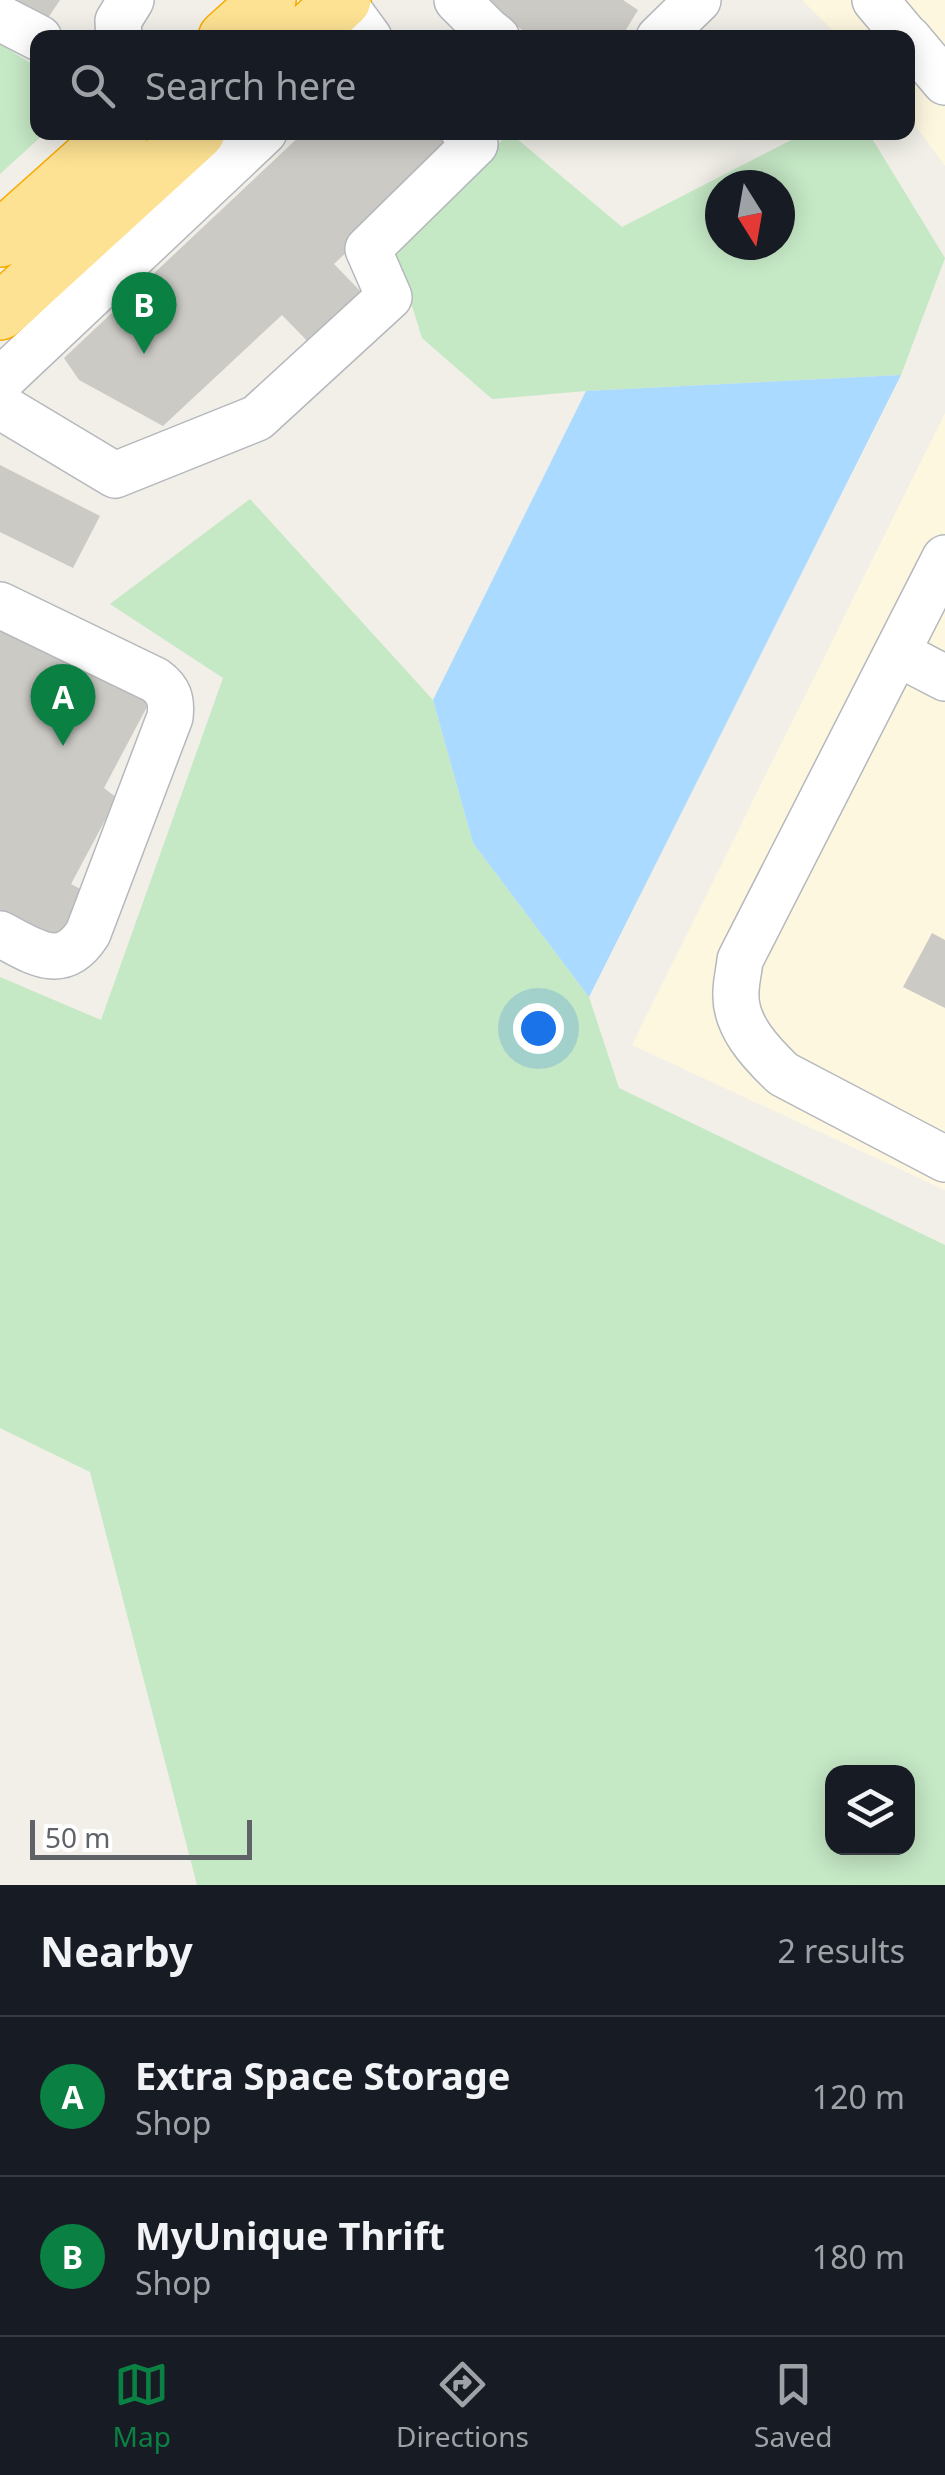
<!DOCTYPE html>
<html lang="en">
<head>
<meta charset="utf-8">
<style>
	:root { --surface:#171b24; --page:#20242c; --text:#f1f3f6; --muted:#9ea1a6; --line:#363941; --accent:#0b8043 }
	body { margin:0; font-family:"Noto Sans",sans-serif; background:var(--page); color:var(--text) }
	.controls { position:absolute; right:30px; bottom:30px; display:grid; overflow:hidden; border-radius:20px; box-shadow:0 5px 25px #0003 }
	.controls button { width:90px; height:90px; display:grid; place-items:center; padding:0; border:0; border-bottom:2px solid var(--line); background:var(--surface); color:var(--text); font:50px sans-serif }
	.compass { position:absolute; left:705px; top:170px; width:90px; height:90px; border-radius:50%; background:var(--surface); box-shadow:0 5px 25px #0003; rotate:169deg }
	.scale { position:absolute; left:30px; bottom:25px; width:222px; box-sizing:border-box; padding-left:10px; border:5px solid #5f6368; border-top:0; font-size:28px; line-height:35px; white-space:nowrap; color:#5f6368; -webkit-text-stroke:8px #fff; paint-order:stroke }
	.you { position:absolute; left:538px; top:1028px; width:35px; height:35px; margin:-25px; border:8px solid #fff; border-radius:50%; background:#1a73e8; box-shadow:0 0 0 15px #1a73e833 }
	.badge { display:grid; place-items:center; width:65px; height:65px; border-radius:50%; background:var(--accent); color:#fff; font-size:32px; font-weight:700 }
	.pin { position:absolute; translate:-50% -82px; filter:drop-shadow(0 2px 5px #0008) }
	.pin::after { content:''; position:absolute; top:52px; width:35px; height:30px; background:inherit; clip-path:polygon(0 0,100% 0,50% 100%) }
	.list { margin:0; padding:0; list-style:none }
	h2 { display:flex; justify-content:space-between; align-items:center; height:130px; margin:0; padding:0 40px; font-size:42px }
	h2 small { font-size:32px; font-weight:400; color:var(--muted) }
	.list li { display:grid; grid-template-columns:65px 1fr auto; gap:30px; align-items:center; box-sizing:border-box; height:160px; padding:0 40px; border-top:2px solid var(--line) }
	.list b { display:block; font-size:38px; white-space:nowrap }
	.list p { margin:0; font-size:32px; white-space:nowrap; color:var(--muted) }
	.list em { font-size:32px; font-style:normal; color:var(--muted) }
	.icon { flex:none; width:55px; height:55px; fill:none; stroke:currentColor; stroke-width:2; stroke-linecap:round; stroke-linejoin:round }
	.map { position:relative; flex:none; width:945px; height:1885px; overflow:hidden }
	.search { position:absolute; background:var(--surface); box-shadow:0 5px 25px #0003; left:30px; right:30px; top:30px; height:110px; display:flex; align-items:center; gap:25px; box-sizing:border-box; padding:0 35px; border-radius:20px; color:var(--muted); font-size:38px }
	.sheet { height:450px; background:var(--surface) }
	nav { display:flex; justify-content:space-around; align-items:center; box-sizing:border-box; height:140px; border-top:2px solid var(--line); background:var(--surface); font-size:28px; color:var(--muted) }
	nav a { display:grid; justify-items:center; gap:5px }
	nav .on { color:var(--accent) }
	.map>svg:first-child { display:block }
	.commercial { fill:#fef7e0 }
	.green { fill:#c5e8c5; fill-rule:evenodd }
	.water { fill:#aadaff }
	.building { fill:#cccac5 }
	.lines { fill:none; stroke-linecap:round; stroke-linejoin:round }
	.minor-casing { stroke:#b5b8bc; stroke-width:48 }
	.highway-casing { stroke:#f9ab00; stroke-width:58 }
	.minor { stroke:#fff; stroke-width:45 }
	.highway { stroke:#fde293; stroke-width:55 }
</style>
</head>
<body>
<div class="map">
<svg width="945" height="1885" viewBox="0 0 945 1885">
	<rect width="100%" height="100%" fill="#f1efe8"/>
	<path class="commercial" d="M802 0H945V166L908 115V38L839 37Z
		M945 413V1190L632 1045Z"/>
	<path class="green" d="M0 44 37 67 38 132 45 133 0 174Z
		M868 132 945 258 901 375 586 391 492 399 422 338 392 242 510 133 622 227 805 133ZM720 185H780V245H720Z
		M250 499 433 700 473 843 589 997 619 1088 945 1245V1885H197L90 1472 0 1428V977L101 1020 223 678 110 604ZM832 1772H908V1848H832Z"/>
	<path class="water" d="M901 375 589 997 473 843 433 700 586 391Z"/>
	<path class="building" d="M14 0H60L46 21Z
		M491 0H623L638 10 621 38H534L488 6Z
		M304 132H441L456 149 334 264 367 298 314 348 282 315 163 426 79 380 64 358Z
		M0 465 100 516 73 568 0 532Z
		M0 626 149 703 104 788 117 798 71 884 88 893 59 948 0 916Z
		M932 933 945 940V1008L903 987Z"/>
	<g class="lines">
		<g class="minor-casing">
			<path id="minor" d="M457 0 487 30 497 38
				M875 0 907 38
				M342 1 369 38
				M0 18 39 38
				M119 38 118 21 131 0
				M659 38 698 0
				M908 38 945 82
				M0 381 264 132
				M0 406 115 475 257 418 389 297 368 249 475 144 464 132
				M945 558 740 960C739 971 736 982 736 992 734 1025 761 1053 783 1074L945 1159
				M0 605 155 680C169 690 172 700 170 717L88 933C62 974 33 951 0 934
				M897 653 945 678"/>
		</g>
		<g class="highway-casing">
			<path id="highway" d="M226 38 268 0
				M302 38 343 0
				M0 239 120 132
				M0 312 197 132"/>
		</g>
		<use href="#minor" class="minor"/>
		<use href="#highway" class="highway"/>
	</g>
</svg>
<div class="controls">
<button><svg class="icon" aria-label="layers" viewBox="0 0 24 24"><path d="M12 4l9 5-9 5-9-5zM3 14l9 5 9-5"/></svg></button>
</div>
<svg class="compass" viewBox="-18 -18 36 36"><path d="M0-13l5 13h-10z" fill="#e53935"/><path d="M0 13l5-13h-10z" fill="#9ea1a6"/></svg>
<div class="scale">50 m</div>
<div class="you"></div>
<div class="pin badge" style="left:63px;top:746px">A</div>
<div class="pin badge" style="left:144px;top:354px">B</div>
<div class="search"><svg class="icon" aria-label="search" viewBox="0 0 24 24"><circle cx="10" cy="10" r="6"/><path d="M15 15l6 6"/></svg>Search here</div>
</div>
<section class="sheet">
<h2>Nearby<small>2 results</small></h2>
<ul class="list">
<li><span class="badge">A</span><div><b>Extra Space Storage</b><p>Shop</p></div><em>120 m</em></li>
<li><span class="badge">B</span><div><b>MyUnique Thrift</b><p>Shop</p></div><em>180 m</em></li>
</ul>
</section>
<nav>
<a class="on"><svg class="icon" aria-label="map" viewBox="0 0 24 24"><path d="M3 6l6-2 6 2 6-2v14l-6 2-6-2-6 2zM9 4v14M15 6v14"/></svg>Map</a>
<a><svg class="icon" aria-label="directions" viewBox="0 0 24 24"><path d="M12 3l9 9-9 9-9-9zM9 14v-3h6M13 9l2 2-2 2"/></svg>Directions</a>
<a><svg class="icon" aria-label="saved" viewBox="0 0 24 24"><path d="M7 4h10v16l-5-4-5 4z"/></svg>Saved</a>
</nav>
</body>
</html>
